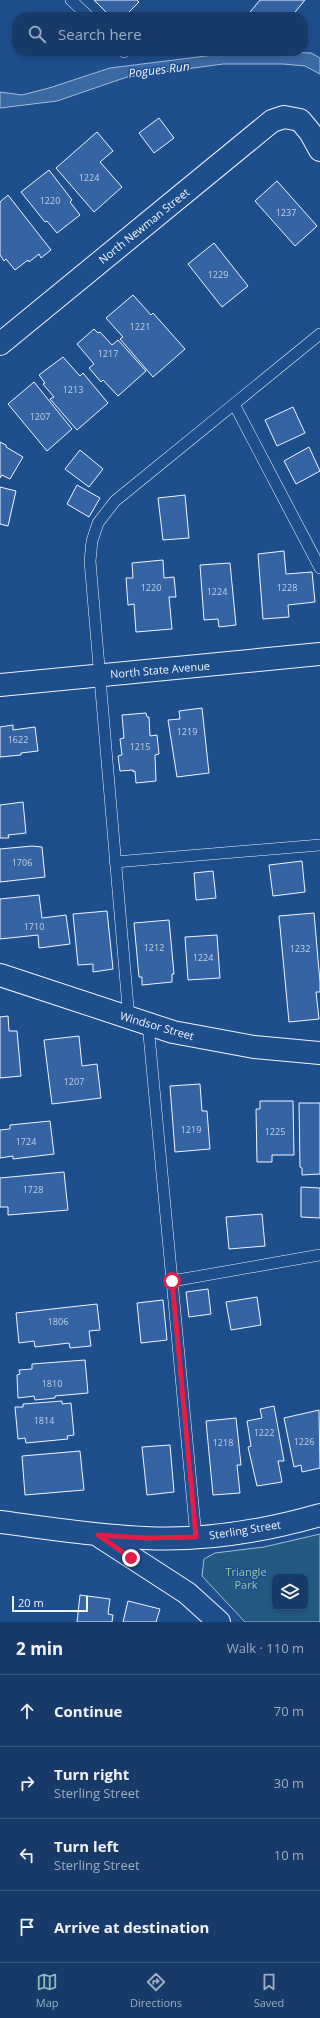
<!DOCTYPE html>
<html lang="en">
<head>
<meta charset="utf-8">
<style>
	:root { --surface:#173a69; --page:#20416f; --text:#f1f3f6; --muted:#9eadc0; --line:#36547d; --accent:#8bbbb9 }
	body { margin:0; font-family:"Open Sans",sans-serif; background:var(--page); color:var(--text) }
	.controls { position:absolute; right:12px; bottom:12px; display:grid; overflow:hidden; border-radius:8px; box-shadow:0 2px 6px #0003 }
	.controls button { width:36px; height:36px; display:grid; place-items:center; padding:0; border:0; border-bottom:1px solid var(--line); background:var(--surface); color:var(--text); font:20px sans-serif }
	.scale { position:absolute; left:12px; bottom:10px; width:76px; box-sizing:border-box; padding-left:4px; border:2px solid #f2f6ff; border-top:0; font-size:11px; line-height:14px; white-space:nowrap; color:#f2f6ff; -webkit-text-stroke:3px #1f4e8c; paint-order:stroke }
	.stop { position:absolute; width:12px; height:12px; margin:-9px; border:3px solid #e11d48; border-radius:50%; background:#fff }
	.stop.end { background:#e11d48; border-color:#fff; box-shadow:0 1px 4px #0008 }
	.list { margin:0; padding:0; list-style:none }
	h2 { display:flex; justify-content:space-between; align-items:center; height:52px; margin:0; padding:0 16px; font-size:17px }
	h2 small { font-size:13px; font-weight:400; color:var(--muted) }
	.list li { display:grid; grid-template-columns:26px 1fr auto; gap:12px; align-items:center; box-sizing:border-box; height:72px; padding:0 16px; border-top:1px solid var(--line) }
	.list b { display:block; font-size:15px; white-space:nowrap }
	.list p { margin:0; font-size:13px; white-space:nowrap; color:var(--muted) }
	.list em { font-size:13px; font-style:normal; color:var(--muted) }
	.icon { flex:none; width:22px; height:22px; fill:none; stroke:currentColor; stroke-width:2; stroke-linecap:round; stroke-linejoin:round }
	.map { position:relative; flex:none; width:320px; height:1622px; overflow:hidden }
	.search { position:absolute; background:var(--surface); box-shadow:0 2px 6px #0003; left:12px; right:12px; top:12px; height:44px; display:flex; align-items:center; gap:10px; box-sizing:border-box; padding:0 14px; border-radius:16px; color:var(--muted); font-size:15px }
	.sheet { height:340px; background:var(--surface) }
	nav { display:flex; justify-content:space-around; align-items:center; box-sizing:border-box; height:56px; border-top:1px solid var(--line); background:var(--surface); font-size:11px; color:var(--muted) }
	nav a { display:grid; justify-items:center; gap:2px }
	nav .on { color:var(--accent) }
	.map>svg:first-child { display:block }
	.green { fill:#245a82; stroke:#a8bbd7; fill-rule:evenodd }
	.water { fill:#3b69a3; stroke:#a8bbd7 }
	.building { fill:#3563a3; stroke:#f2f6ff }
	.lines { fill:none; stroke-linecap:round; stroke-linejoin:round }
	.lane-casing { stroke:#f2f6ff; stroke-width:12 }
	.street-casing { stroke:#f2f6ff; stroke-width:24 }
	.lane { stroke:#1f4e8c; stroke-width:11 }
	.street { stroke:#1f4e8c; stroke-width:22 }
	.route { stroke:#e11d48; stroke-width:5 }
	.labels { text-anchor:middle; stroke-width:3; stroke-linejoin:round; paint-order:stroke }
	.number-label { font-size:9px; fill:#c3d1e8 }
	.street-label { font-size:11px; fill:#f2f6ff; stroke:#1f4e8c }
	.park-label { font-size:11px; fill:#97c8a6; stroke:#1f4e8c }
	.water-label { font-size:12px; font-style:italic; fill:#f2f6ff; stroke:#1f4e8c }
</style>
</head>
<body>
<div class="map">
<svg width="320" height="1622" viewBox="0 0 320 1622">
	<rect width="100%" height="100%" fill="#1f4e8c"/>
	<path class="green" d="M320 1534V1622H245L202 1576 204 1559 215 1553 264 1547ZM275 1577H305V1607H275Z"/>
	<path class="water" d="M265 51 311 53 320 58V74L305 66 283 64H223L127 77 57 101 0 108V92L22 95 49 88 110 68 222 54Z"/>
	<path class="building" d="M94 0H137L139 2 124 17H111Z
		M260 0H305L291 17H246Z
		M159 118 174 138 154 153 139 133Z
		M97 132 113 151 100 162 122 187 94 212 56 168Z
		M49 170 72 200 70 202 80 215 57 233 47 221 45 222 21 192Z
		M277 181 317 226 295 246 255 201Z
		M8 195 51 250 41 258 39 254 29 262 28 260 15 270 6 259 4 261 0 255V202Z
		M214 243 248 286 222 307 188 264Z
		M133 295 151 315 153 313 185 349 153 377 120 339 123 337 106 318Z
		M94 329 98 333 100 332 112 345 118 340 146 371 118 396 103 380 101 382 89 368 94 364 77 344Z
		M63 357 80 376 83 373 108 403 77 430 50 399 54 397 43 384 45 383 39 375Z
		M34 382 72 429 47 451 8 404Z
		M293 407 305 433 277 446 265 420Z
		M0 442 6 445V447L23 457 10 479 2 475 0 478Z
		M309 447 320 471 296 484 284 461Z
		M80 450 103 469 89 487 65 469Z
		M77 485 100 498 89 517 67 504Z
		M0 487 16 491 8 526 0 524Z
		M185 495 189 538 163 540 158 498Z
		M284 551 286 574 312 572 315 602 288 605 289 617 263 619 258 554Z
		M163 560 164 578 174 577 176 597H169L172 629 136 632 134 604 128 605 126 578H133L132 563Z
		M230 563 236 625 219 627 218 619 204 620 200 565Z
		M202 708 209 773 177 777 168 720 180 719 179 711Z
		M146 713 147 717H149L150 736 157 735 159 754 155 755 156 781 136 783 135 771 133 772V770L120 771 118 756 122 755 120 739 124 738 122 715Z
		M13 725V730L35 727 38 751 21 753V755L0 757V727Z
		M23 802 26 833 8 835 9 838H0V805Z
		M32 846 42 847 45 877 0 882V849Z
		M302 861 305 892 273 896 269 865Z
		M213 871 216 898 196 900 194 873Z
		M39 895 42 918 66 915 70 944 39 948 38 935 0 939V899Z
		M107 911 113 969 93 972V964L78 965 73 914Z
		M314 913 320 982V992H316L319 1019 289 1022 279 916Z
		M169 920 174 974H172V982L142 985V977H139L134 923Z
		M217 935 220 978 188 980 185 937Z
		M8 1016 9 1031H17L21 1076 0 1078V1017Z
		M79 1036 82 1066 97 1064 101 1098 52 1104 44 1040Z
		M200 1084 202 1111H207L210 1149 175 1152 170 1086Z
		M260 1101H293L294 1155H272V1162H257L256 1109H260Z
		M299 1103H320V1174L302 1175V1168L300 1167Z
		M50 1121 54 1154 13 1159V1156L0 1158V1130L10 1129V1125Z
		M64 1172 68 1210 8 1215V1207H0V1178Z
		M301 1187 320 1188V1218L301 1217Z
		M262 1214 265 1246 229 1249 226 1217Z
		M208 1289 211 1314 189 1317 186 1292Z
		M257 1297 261 1325 231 1330 226 1302Z
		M163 1300 167 1340 141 1343 137 1303Z
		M97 1304 100 1330 89 1331 91 1346 70 1348 69 1343 35 1347 34 1341 19 1343 16 1313Z
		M85 1360 88 1393 55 1396V1398L35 1400 34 1396 18 1398 17 1375 20 1374 19 1370 32 1369V1364Z
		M62 1401V1404L71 1403 74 1435 67 1436 68 1439 26 1443 25 1438 18 1439 15 1407H23V1404Z
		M274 1406 284 1461H278L282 1482 257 1486 248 1447 251 1446 247 1421 262 1418 260 1409Z
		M319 1410 320 1468 302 1472 301 1465 294 1467 284 1418Z
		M236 1418 241 1465H237L240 1493 213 1495 206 1421Z
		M170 1445 174 1492 147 1495 142 1447Z
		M80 1451 84 1490 25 1495 22 1456Z
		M80 1595 110 1599 108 1614 113 1615 112 1622H77Z
		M128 1601 160 1609 156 1622H123Z"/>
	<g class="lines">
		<g class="lane-casing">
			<path id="lane" d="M71 0 89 17
				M123 51 124 52
				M234 404 320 568
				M115 862 320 845
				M129 1019 90 561 92 541 98 523 115 501 320 334
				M148 1024 196 1537
				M172 1281 320 1255"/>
		</g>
		<g class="street-casing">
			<path id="street" d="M0 344 272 121 284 117 300 120 310 132 320 150
				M0 685 320 654
				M0 975 173 1032 254 1047 320 1053
				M0 1522C48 1528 97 1536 145 1538 204 1541 264 1531 320 1515
				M99 1536 187 1593 219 1622"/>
		</g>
		<use href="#lane" class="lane"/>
		<use href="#street" class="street"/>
	</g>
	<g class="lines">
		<path class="route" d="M131 1558 98 1535 146 1538 196 1537 172 1281"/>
	</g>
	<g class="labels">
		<g class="number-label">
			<text x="89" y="181">1224</text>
			<text x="50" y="204">1220</text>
			<text x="286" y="216">1237</text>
			<text x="218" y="278">1229</text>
			<text x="140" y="330">1221</text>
			<text x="108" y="357">1217</text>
			<text x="73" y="393">1213</text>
			<text x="40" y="420">1207</text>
			<text x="151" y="591">1220</text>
			<text x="287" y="591">1228</text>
			<text x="217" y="595">1224</text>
			<text x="187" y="735">1219</text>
			<text x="18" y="743">1622</text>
			<text x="140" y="750">1215</text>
			<text x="22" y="866">1706</text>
			<text x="34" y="930">1710</text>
			<text x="154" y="951">1212</text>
			<text x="300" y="952">1232</text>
			<text x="203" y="961">1224</text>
			<text x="74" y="1085">1207</text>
			<text x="191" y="1133">1219</text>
			<text x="275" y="1135">1225</text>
			<text x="26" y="1145">1724</text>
			<text x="33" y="1193">1728</text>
			<text x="58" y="1325">1806</text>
			<text x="52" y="1387">1810</text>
			<text x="44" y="1424">1814</text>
			<text x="264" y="1436">1222</text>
			<text x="304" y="1445">1226</text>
			<text x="223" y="1446">1218</text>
		</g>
		<g class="street-label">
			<text transform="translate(144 226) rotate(-39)" y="4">North Newman Street</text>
			<text transform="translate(160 670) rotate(-5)" y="4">North State Avenue</text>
			<text transform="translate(157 1026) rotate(16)" y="4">Windsor Street</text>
			<text transform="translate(245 1530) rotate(-9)" y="4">Sterling Street</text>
		</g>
		<g class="park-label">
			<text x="246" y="1576">Triangle<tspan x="246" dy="13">Park</tspan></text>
		</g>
		<g class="water-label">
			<text transform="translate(159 70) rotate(-7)" y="4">Pogues Run</text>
		</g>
	</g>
</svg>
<div class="controls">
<button><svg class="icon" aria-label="layers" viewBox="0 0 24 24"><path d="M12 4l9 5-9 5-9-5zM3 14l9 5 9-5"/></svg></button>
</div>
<div class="scale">20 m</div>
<div class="stop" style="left:172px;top:1281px"></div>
<div class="stop end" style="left:131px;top:1558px"></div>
<div class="search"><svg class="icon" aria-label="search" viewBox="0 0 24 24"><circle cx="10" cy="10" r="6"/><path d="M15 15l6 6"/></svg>Search here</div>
</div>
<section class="sheet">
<h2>2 min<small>Walk · 110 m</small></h2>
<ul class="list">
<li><svg class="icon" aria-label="ahead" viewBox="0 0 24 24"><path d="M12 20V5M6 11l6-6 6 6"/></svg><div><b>Continue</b></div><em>70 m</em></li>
<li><svg class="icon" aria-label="right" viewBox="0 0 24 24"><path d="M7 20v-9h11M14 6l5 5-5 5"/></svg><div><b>Turn right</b><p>Sterling Street</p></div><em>30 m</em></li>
<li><svg class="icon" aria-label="left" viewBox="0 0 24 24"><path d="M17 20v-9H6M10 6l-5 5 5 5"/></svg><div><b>Turn left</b><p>Sterling Street</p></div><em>10 m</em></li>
<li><svg class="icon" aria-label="arrive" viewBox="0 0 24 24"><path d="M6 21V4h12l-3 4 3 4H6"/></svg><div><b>Arrive at destination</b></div></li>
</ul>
</section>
<nav>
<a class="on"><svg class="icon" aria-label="map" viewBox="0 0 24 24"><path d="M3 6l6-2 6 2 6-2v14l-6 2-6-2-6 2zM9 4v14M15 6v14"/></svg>Map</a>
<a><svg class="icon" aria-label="directions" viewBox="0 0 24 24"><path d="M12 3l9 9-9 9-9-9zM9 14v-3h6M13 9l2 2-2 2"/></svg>Directions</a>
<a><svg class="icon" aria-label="saved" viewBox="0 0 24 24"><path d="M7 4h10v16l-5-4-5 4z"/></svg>Saved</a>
</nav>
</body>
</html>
